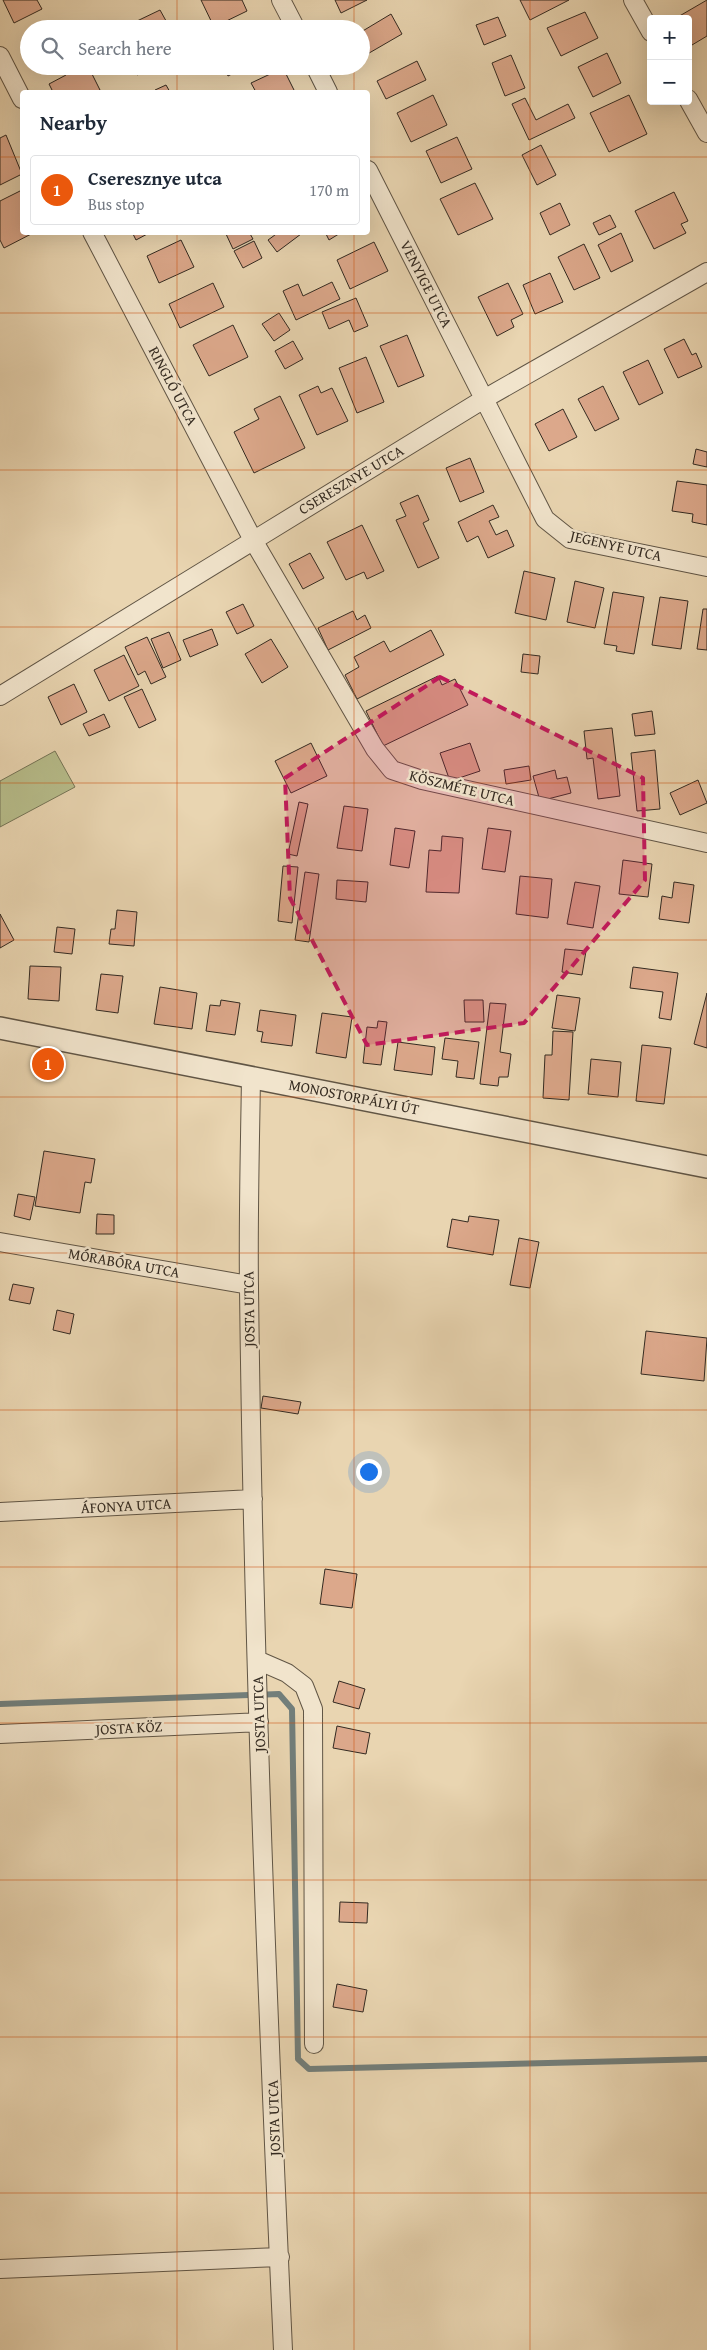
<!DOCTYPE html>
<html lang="en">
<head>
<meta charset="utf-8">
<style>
	:root { --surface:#fff; --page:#f2f2f3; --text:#1f2937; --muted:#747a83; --line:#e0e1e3; --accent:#ea580c }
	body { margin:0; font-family:"Gentium Book Plus",serif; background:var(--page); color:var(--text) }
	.controls { position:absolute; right:15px; top:15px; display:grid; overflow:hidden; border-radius:5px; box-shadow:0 5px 20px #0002 }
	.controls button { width:45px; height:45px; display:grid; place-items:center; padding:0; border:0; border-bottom:1px solid var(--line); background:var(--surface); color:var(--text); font:25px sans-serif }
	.you { position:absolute; left:368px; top:1471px; width:18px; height:18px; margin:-12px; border:4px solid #fff; border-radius:50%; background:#1a73e8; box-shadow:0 0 0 8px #1a73e833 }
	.badge { display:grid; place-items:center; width:32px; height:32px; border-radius:50%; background:var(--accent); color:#fff; font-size:16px; font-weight:700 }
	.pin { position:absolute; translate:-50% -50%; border:2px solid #fff; box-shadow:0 1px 5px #0006 }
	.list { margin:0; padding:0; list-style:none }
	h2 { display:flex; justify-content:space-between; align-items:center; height:65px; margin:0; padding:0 20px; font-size:21px }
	h2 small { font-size:16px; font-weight:400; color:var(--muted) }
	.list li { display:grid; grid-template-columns:32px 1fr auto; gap:15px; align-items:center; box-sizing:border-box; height:70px; margin:0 10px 10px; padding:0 10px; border:1px solid var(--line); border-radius:5px }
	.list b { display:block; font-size:19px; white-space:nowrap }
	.list p { margin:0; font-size:16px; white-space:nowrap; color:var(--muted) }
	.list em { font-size:16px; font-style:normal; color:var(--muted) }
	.icon { flex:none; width:28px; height:28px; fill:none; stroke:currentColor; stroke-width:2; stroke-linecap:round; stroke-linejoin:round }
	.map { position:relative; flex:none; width:707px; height:2350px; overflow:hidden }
	.search { position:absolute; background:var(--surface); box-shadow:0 5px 20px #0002; left:20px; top:20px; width:350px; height:55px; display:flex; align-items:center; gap:12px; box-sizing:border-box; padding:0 18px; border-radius:28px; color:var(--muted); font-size:19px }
	.panel { position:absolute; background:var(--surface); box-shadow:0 5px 20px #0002; left:20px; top:90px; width:350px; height:145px; border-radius:5px }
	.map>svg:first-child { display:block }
	.green { fill:#b7bd8b; stroke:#757456 }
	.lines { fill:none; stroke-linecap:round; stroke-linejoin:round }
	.stream { stroke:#727e7a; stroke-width:6 }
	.building { fill:#dca88b; stroke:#332a21 }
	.minor-casing { stroke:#605545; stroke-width:20 }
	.tertiary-casing { stroke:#605545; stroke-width:24 }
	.minor { stroke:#f1e4cc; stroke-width:18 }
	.tertiary { stroke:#f1e4cc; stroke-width:21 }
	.marked { fill:#c2185b; fill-opacity:0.2; stroke:#c2185b; stroke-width:4; stroke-dasharray:10 6; stroke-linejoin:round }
	.grid { fill:none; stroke:#cd520f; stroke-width:1; stroke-opacity:0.55 }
	.labels { text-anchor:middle; stroke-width:5; stroke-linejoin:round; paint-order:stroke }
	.street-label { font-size:15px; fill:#332a21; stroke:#f1e4cc }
</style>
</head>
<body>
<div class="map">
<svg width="707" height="2350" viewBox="0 0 707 2350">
	<rect width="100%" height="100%" fill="#e9d5b1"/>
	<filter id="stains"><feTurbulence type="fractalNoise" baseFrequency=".004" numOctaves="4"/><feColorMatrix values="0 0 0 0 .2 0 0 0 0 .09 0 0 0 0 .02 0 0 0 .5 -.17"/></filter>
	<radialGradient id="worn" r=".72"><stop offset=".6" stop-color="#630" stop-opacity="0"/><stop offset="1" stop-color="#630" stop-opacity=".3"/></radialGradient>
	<path class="green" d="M55 751 75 787 0 827V781Z"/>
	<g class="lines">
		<path class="stream" d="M0 1704 279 1694 292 1709 298 2059 309 2069 707 2059"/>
	</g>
	<path class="building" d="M3 0H37L42 9 14 23Z
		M201 0H242L247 11 214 27Z
		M335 0H367L341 13Z
		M520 0H569L530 20Z
		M707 0V36L692 45 688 39V19L676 18Z
		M160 10 170 28 141 29 137 21Z
		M585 12 598 38 561 56 547 28Z
		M391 14 402 34 364 56 361 51V32Z
		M498 17 506 36 484 45 476 25Z
		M62 21 66 29H47Z
		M607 53 621 83 593 97 578 67Z
		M511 55 525 88 505 96 492 63Z
		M417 61 426 80 386 99 377 81Z
		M65 66H88L100 90 95 92H53L49 84 66 75 62 68Z
		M133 66H155L137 75Z
		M223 66H247L228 76Z
		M283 68 295 92H256L251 83Z
		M166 85 170 92H157L155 90Z
		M433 95 447 125 411 142 397 113Z
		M629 95 647 134 609 152 590 113Z
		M525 98 536 120 568 104 575 118 529 140 512 104Z
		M6 135 22 174 0 185V138Z
		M457 137 472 169 441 183 426 151Z
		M541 145 556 175 537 185 522 155Z
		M475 183 493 219 458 235 440 199Z
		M22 190V232H35L4 248 0 240V201Z
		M674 192 688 221 681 224 686 233 654 249 635 211Z
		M560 203 570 225 550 235 540 213Z
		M610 215 616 227 599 235 593 223Z
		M132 232H151L136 240Z
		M229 232H249L253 239 233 249 226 234Z
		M279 232H300L301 234 277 252 268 240Z
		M325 232H342L329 240Z
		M621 233 633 261 611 272 598 245Z
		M181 240 194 267 159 283 147 256Z
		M254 241 262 258 243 268 234 251Z
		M374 242 388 271 350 289 337 260Z
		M584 244 600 278 574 290 558 257Z
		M550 273 563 302 535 314 523 285Z
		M332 282 340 299 296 320 283 291 298 284 303 296Z
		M213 283 224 307 180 328 169 304Z
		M508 283 523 314 511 320 514 327 497 336 478 297Z
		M356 298 368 326 354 332 349 320 329 329 322 312Z
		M279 313 290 330 274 341 262 324Z
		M233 325 248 357 209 376 193 345Z
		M407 335 424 376 398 387 380 346Z
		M684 339 692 355 696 353 702 367 678 378 664 349Z
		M293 341 303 359 285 369 275 351Z
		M366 357 384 402 357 413 339 368Z
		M648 360 663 393 639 405 623 372Z
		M318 386 321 393 332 388 348 421 317 435 299 395Z
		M603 386 619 419 595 431 578 399Z
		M280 396 305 448 254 473 234 432 259 419 254 409Z
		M563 409 577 437 549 451 535 424Z
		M696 449 707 452V467L693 464Z
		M470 458 484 492 460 502 446 468Z
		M677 481 707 485V525L692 522 693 514 672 511Z
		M418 495 429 520 423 523 439 558 418 568 396 520 406 516 400 503Z
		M493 505 499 517 489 521 496 535 507 530 514 546 488 558 478 536 467 542 458 522Z
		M362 525 384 571 367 579 364 572 346 580 327 542Z
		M310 553 324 578 303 589 289 564Z
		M524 571 555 578 546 620 515 613Z
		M575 581 604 588 595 628 567 622Z
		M613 592 644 597 634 654 616 651 617 646 604 644Z
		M660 597 688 601 681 649 652 645Z
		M243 604 254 626 237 634 226 612Z
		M703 609H707V650L697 649Z
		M353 611 357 620 365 615 371 628 328 650 318 628Z
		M212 629 218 645 190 657 183 640Z
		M431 630 444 655 357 699 345 675 359 667 354 657 384 641 390 652Z
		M169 632 181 660 163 668 151 639Z
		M147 637 166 677 151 684 145 671 138 675 125 647Z
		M271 639 288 667 262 683 245 654Z
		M523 654 540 656 538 674 521 672Z
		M124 655 139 686 109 701 94 670Z
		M438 676 442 685 455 679 468 705 383 746 366 711Z
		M74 684 87 712 61 725 48 697Z
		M142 689 156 720 139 728 124 697Z
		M652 711 655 734 635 736 632 714Z
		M104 714 110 727 89 736 83 724Z
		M612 728 620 796 598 799 593 758 587 759 584 731Z
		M311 743 327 776 291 793 275 761Z
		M470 743 480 771 450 781 440 753Z
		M655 750 660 809 637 811 631 753Z
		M529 766 531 780 506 784 504 770Z
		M555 770 557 779 567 777 571 793 540 801 533 776Z
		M698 780 707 803 680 815 670 793Z
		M299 802 308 804 297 856 288 854Z
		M344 806 368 809 362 851 337 848Z
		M395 828 415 831 409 868 390 865Z
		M488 828 511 831 505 872 482 869Z
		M442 836 463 838 459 893 426 892 429 850 441 851Z
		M623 860 652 864 648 897 619 894Z
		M283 866 298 867 292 923 278 921Z
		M305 872 319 874 309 942 295 940Z
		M520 876 552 879 548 918 516 914Z
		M337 880 368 882 366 902 336 899Z
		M575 882 600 886 593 928 567 924Z
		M674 882 694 885 689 923 659 919 662 896 672 898Z
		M117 910 137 912 134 946 109 944 111 929H115Z
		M0 914 14 940 0 948Z
		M57 927 75 929 72 954 54 952Z
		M565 949 586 951 582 975 562 972Z
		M30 966 61 967 59 1001 28 999Z
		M633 967 678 973 671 1020 659 1018 663 992 630 988Z
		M101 974 123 976 118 1013 96 1010Z
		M160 987 197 993 192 1029 154 1024Z
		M707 993V1048L694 1044Z
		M557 995 580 998 575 1031 552 1028Z
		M221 1000 240 1003 235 1035 206 1031 210 1005 220 1006Z
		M464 1000H483L484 1022H465Z
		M490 1003 506 1004 500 1052 511 1054 508 1077H499L498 1086 480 1084Z
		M260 1010 296 1015 292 1046 261 1042 263 1032 257 1031Z
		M322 1013 352 1017 346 1058 316 1053Z
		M378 1021 387 1022 381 1065 363 1063 367 1027 377 1028Z
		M553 1031 573 1032 569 1100 543 1098 545 1055H552Z
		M445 1038 479 1042 474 1079 456 1077 458 1061 442 1059Z
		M398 1042 435 1047 432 1075 394 1070Z
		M642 1045 671 1048 664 1104 636 1101Z
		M591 1059 621 1062 618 1097 588 1094Z
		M44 1151 95 1159 91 1183 85 1182 80 1213 35 1206Z
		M18 1194 35 1197 30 1220 14 1216Z
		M97 1214 114 1215V1234H96Z
		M469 1216 499 1220 493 1255 447 1247 452 1219 468 1222Z
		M519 1238 539 1242 530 1288 510 1285Z
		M13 1284 34 1288 30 1304 9 1300Z
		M57 1310 74 1314 70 1334 53 1330Z
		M646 1331 707 1338 704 1381 641 1374Z
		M263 1396 301 1402 298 1414 261 1408Z
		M325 1569 357 1574 352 1608 320 1604Z
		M339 1681 365 1689 359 1709 333 1702Z
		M337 1726 370 1733 366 1754 333 1748Z
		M340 1902 368 1903 367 1923 339 1922Z
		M337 1984 367 1990 363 2012 333 2007Z"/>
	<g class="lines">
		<g class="minor-casing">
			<path id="minor" d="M281 0 296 29
				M633 0 651 32
				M0 56 22 99
				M315 66 328 92
				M688 99 707 133
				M368 170 545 519 570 539 707 567
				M92 232 253 540 375 749 392 770 422 780 707 843
				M0 696 484 399 707 272
				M251 1077C250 1147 248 1218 249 1288 253 1642 267 1996 283 2350
				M0 1242 249 1285
				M0 1512 253 1499
				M257 1660 287 1673 304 1686 313 1709 314 2044
				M0 1734 259 1722
				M0 2269 280 2257"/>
		</g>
		<g class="tertiary-casing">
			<path id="tertiary" d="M0 1028 707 1167"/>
		</g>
		<use href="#minor" class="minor"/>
		<use href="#tertiary" class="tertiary"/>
	</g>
	<path class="marked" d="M440 677 643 778 645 880 524 1023 367 1045 290 898 285 778Z"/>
	<path class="grid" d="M177 0V29M354 0V29M530 0V2350M177 66V92M354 66V92M0 157H22M368 157H707M177 232V2350M354 232V2350M0 313H707M0 470H707M0 627H707M0 783H707M0 940H707M0 1097H707M0 1253H707M0 1410H707M0 1567H707M0 1723H707M0 1880H707M0 2037H707M0 2193H707"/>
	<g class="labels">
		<g class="street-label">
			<text transform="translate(426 284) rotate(63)" y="5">VENYIGE UTCA</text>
			<text transform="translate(173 386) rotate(62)" y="5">RINGLÓ UTCA</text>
			<text transform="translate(351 480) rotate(-31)" y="5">CSERESZNYE UTCA</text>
			<text transform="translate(616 546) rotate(13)" y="5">JEGENYE UTCA</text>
			<text transform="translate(462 788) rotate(14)" y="5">KÖSZMÉTE UTCA</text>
			<text transform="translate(354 1097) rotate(11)" y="5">MONOSTORPÁLYI ÚT</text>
			<text transform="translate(124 1263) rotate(10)" y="5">MÓRABÓRA UTCA</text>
			<text transform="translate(249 1309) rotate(-91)" y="5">JOSTA UTCA</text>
			<text transform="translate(126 1506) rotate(-3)" y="5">ÁFONYA UTCA</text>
			<text transform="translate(259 1714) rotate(-92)" y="5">JOSTA UTCA</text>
			<text transform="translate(129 1728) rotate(-3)" y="5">JOSTA KÖZ</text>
			<text transform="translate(274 2118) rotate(-92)" y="5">JOSTA UTCA</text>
		</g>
	</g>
	<rect width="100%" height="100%" filter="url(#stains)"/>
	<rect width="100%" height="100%" fill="url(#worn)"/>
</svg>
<div class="controls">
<button>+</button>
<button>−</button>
</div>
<div class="you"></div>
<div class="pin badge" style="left:48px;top:1064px">1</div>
<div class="search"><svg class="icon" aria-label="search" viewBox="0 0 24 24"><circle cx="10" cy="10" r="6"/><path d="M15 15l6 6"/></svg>Search here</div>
<section class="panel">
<h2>Nearby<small></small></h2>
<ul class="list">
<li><span class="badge">1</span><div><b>Cseresznye utca</b><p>Bus stop</p></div><em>170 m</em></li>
</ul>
</section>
</div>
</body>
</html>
